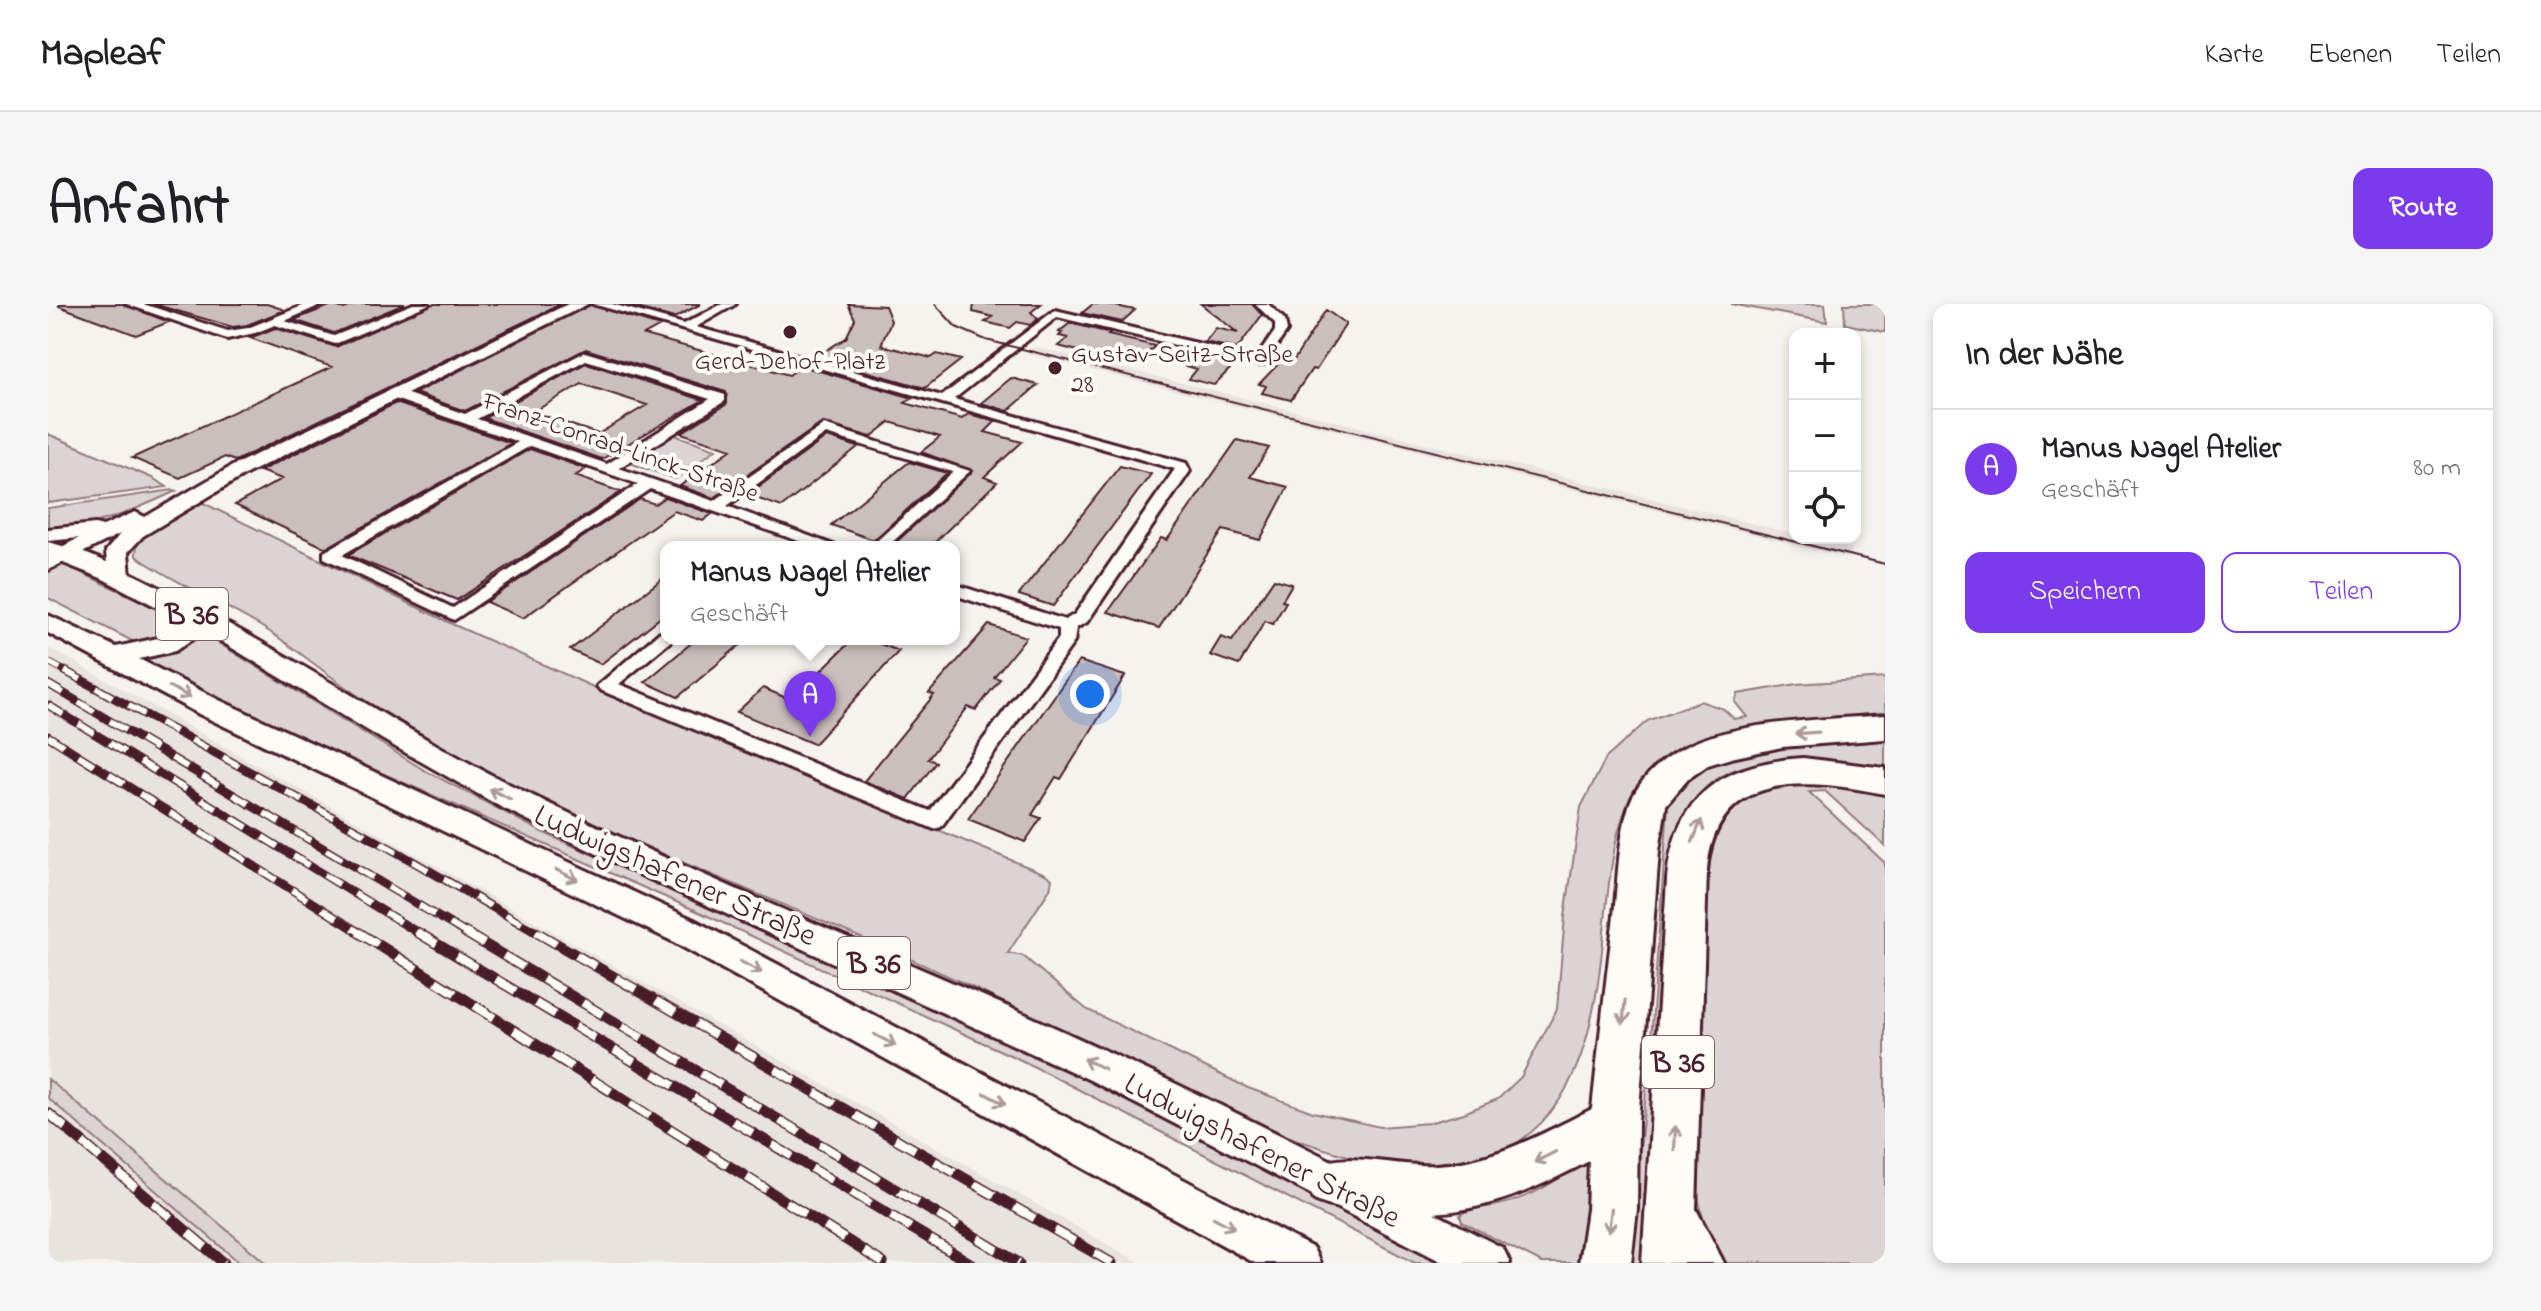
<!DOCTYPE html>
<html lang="de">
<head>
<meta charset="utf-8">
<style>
	:root { --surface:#fff; --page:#f6f6f6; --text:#202124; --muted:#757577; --line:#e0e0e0; --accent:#7c3aed }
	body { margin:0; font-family:"Indie Flower",sans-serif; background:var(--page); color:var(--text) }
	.controls { position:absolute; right:24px; top:24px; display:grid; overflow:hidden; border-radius:16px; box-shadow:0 4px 12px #0003 }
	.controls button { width:72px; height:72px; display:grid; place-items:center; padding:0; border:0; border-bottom:2px solid var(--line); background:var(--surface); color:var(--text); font:40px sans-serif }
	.you { position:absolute; left:1042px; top:390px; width:28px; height:28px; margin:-20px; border:6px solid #fff; border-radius:50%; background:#1a73e8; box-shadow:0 0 0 12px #1a73e833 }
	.badge { display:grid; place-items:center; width:52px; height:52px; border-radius:50%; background:var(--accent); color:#fff; font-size:26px; font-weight:700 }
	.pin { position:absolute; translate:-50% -66px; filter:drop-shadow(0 2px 4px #0008) }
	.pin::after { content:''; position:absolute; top:42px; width:28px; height:24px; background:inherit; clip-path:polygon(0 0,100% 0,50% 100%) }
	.popup { position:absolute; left:612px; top:237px; width:300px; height:104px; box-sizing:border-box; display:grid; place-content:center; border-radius:16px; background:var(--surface); filter:drop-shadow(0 2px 6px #0005); font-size:26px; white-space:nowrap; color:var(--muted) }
	.popup b { font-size:30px; color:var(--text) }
	.popup::after { content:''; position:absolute; left:50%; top:100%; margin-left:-16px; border:16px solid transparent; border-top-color:var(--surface) }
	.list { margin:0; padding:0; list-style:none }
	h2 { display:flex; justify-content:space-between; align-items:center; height:104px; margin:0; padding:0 32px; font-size:34px }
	h2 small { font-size:26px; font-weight:400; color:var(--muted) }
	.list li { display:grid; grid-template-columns:52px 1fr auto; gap:24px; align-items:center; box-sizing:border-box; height:120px; padding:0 32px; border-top:2px solid var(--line) }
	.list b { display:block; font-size:30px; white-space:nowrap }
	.list p { margin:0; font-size:26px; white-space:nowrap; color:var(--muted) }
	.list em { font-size:26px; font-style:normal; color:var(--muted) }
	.actions { display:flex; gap:16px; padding:24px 32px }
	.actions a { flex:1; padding:18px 0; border:2px solid var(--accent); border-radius:16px; text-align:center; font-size:28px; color:var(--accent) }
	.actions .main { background:var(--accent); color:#fff }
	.icon { flex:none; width:44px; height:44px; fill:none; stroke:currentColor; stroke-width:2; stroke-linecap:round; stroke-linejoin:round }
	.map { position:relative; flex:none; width:1837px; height:959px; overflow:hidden; border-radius:16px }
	header { display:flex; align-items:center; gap:48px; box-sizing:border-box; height:112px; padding:0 40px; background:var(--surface); border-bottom:2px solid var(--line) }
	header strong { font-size:38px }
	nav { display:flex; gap:44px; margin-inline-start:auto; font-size:28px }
	.intro { display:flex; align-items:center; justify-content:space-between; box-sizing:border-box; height:192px; padding:0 48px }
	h1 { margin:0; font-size:56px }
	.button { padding:20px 36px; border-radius:16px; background:var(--accent); color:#fff; font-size:28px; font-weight:700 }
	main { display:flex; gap:48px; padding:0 48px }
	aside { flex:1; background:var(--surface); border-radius:16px; box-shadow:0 4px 12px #0003 }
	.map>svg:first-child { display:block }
	.built { fill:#e9e3e0 }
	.green { fill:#dcd4d2; stroke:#937a7e; stroke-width:2 }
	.building { fill:#cbbfbe; stroke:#4a1f2b; stroke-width:2; fill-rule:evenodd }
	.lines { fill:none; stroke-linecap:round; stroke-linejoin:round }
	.street-casing { stroke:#4a1f2b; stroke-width:6 }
	.secondary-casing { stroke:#4a1f2b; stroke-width:6 }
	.primary-casing { stroke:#4a1f2b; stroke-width:6 }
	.highway-casing { stroke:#4a1f2b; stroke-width:6 }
	.street { fill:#fdfcf7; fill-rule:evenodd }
	.secondary { fill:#fdfcf7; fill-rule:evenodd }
	.primary { fill:#fdfcf7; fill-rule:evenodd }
	.highway { fill:#fdfcf7; fill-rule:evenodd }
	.tram { stroke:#4a1f2b; stroke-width:2 }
	.rail-far2-casing { stroke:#4a1f2b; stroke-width:7 }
	.rail-far1-casing { stroke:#4a1f2b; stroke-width:9 }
	.rail-casing { stroke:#4a1f2b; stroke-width:11 }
	.rail-far2 { stroke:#fdfcf7; stroke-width:5; stroke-dasharray:14; stroke-linecap:butt }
	.rail-far1 { stroke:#fdfcf7; stroke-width:6; stroke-dasharray:18; stroke-linecap:butt }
	.rail { stroke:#fdfcf7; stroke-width:8; stroke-dasharray:23; stroke-linecap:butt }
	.oneway { stroke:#ac999b }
	.poi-dot { fill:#4a1f2b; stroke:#fdfcf7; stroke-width:3 }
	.labels { text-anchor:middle; stroke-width:8; stroke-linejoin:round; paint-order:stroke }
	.far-poi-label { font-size:26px; fill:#4a1f2b; stroke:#fdfcf7; text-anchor:start }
	.far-street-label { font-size:26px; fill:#4a1f2b; stroke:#fdfcf7 }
	.shield { fill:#fdfcf7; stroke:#806168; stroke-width:2 }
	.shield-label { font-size:30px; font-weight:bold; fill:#4a1f2b }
	.street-label { font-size:32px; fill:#4a1f2b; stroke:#fdfcf7 }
</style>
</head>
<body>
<header>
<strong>Mapleaf</strong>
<nav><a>Karte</a><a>Ebenen</a><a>Teilen</a></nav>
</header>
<div class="intro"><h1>Anfahrt</h1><a class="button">Route</a></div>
<main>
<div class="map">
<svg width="1837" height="959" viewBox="0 0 1837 959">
	<rect width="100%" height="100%" fill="#f6f3ef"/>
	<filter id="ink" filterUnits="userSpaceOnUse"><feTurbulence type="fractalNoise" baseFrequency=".0125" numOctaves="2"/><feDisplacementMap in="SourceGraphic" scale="16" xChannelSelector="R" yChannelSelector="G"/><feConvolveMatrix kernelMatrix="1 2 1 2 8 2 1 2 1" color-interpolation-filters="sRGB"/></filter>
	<g filter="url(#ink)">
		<path class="built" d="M988 43 1747 230V234H1762L1803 244V255L980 50Z
			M0 343 1093 959H0Z"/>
		<path class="green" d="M1683 0H1777L1779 18Z
			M1796 0H1837V28L1797 20Z
			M0 130 104 174 119 183 0 199Z
			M624 130 668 145 628 175 581 159Z
			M125 186 128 187C85 207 47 224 0 226V204Z
			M147 195 404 320 570 394 997 570 1004 575 1002 585 960 649 975 652 1038 705 1200 784 1265 808 1332 823 1381 819 1416 809 1450 795 1473 773 1509 705 1517 612 1533 503 1558 454 1599 417 1652 397 1676 405 1686 415 1699 413 1687 398 1690 390 1749 380 1837 374V412L1665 433C1640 442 1614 451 1597 473 1569 506 1564 555 1559 596 1551 676 1546 786 1473 836 1430 866 1366 867 1317 856 1244 840 1178 805 1111 773 1045 741 978 709 911 677 722 590 522 522 343 414 303 390 267 359 228 332 184 302 132 283 88 252 86 222 126 208 147 195Z
			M13 259 135 317V321L104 338 88 339 0 294V266Z
			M156 330 376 466 494 528 932 724 1096 804 1398 959H1367L977 758 649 607 299 454 144 382 95 356Z
			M1837 434V469C1730 456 1639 431 1623 572L1594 959H1580L1602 749 1620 502C1656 432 1769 440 1837 434Z
			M1763 478 1837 488V542L1777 487 1761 488 1837 559V959H1669L1659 932 1650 893 1660 554C1676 496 1706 483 1763 478Z
			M0 775 218 959H192L0 794Z
			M1539 852 1549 854 1534 959H1494L1414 918 1412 911C1424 903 1437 904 1450 901 1485 893 1513 876 1539 852Z"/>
		<path class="building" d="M11 0H75L121 18 88 31 11 2Z
			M105 0H219L237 6 199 21 185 23Z
			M308 0H357L286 29 246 16 284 1 296 5Z
			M384 0H513L187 157 177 153 132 174 84 154 284 63 202 34 227 24 288 43Z
			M575 0H653L626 14Z
			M800 0 837 2 843 17 833 41 883 54 889 50 913 56 877 84 767 53 798 34 807 15Z
			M926 0H993L983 8 990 15 982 21 969 18 962 24 937 18 945 13 925 8Z
			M1045 0H1058L1087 6 1074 18 1034 9Z
			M1153 0H1204L1214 11 1189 45 1157 38 1168 24 1190 29Z
			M542 1 612 22 596 31 741 71 754 62 865 94 857 99 914 115 920 110 948 117 937 128 974 138 936 173 949 178 882 243H847L844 242 925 167 873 148 892 133 842 118 823 133 774 119 666 194 632 182 684 145 633 129 679 100 678 88 538 45 417 107 367 89Z
			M1278 6 1298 20 1268 66 1264 65 1243 96 1214 89 1218 82 1211 80 1236 54 1246 56Z
			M1022 19 1062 29 1060 31 1107 42 1086 61 1010 42 1020 34 1011 32 1014 29 1011 28Z
			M1148 49 1180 57 1178 59 1186 61 1166 81 1141 75 1149 65 1137 62Z
			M538 59 655 96 554 155 436 114ZM534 80 599 101 550 130 485 108Z
			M963 74 990 81 960 107 933 99Z
			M348 99 463 139 278 244 187 201 234 175 212 167Z
			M779 133 810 143 734 203 699 191Z
			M1189 136 1221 144 1202 173 1240 183 1212 236 1175 226 1111 324 1060 308 1113 234 1119 236Z
			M482 145 538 165 527 172 573 188 409 296 300 251Z
			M861 158 899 169 826 236 783 221Z
			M1072 162 1103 170 1005 302 971 291Z
			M617 193 664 210 655 217 626 207 475 314 438 298 592 195 607 200Z
			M618 272V309L553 360 522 346Z
			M1226 275 1244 280 1234 297 1238 298 1225 320 1217 317 1191 361 1162 351 1173 333 1184 337Z
			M941 321 978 333 946 373 952 375 928 406 920 403 880 455 888 458 860 495 816 477 886 391 881 389Z
			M648 335H699L630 393 597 378Z
			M805 335H819L851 347 766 440 689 408 715 384 743 396Z
			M1031 357 1077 372 1013 475 1008 473 984 511 993 514 977 538 920 515Z"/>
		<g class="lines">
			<g class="street-casing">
				<path id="street" d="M78 0H95L180 27 200 24 259 0H275L237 17 286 32 365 0H381L287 40 227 21 207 29 179 35Z
					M545 0H564L636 20 674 0H688L648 23 894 92 1007 6 1209 53 1227 27V19L1207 0H1220L1237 16 1239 27 1216 60 1212 61 1009 13 906 95 1138 159 1142 167 1039 318 1028 324 1026 338 893 523 886 525 552 386 549 382 612 328 618 327V335L624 336 571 380 882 507 1011 334V325L906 291V280L1017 316 1027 310 1127 165Z
					M537 48 677 91V97L571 164 666 197 776 121 922 167 839 243H822L905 168 778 130 679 202 791 243H768L602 185 406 316 276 254V248L470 138 341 93V87H351L417 110ZM538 56 662 95 559 160 429 115ZM482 142 590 180 405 304 294 251Z"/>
			</g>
			<g class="secondary-casing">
				<path id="secondary" d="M520 0H540L200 169 95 232 80 248 82 273 79 278H63L60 273 58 247 72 230 0 266V250L31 234 0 237V225L47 220 55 222 87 208 97 213 186 161Z"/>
			</g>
			<g class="primary-casing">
				<path id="primary" d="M0 238C54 251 107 281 156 307 264 363 365 433 475 487 650 573 832 645 1010 725 1161 793 1308 869 1455 944L1462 959H1396L1042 776 584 567 451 502 337 437 156 327 127 347 91 355 171 396 646 616 1265 944 1272 959H1207L622 636 151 410 0 329V311L68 343 110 334 136 317 53 274 0 253Z"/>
			</g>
			<g class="highway-casing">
				<path id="highway" d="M1837 411V435L1734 443 1683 454 1660 461 1640 475 1618 501 1611 547 1590 818 1589 905 1583 959H1531L1539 905 1541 857C1465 897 1413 916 1326 908 1305 906 1286 905 1266 896L1258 879 1266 862C1302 846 1348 864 1388 861 1445 858 1494 830 1544 805 1551 740 1558 675 1566 611 1570 576 1570 536 1581 502 1589 478 1611 457 1633 445 1686 416 1778 416 1837 411Z
					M1755 454 1837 464V490C1761 475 1668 463 1659 567L1648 905 1676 959H1594L1619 576C1626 491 1675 459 1755 454Z"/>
			</g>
			<use href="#street" class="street"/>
			<use href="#secondary" class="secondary"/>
			<use href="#primary" class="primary"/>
			<use href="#highway" class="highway"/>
			<path class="tram" d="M887 0 908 23 938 36 1837 260"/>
			<g class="rail-far2-casing">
				<path id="rail-far2" d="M0 358 21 369"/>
			</g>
			<g class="rail-far1-casing">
				<path id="rail-far1" d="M17 367 347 547 491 630
					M0 380 419 630
					M0 401 372 630
					M0 432 314 630"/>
			</g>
			<g class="rail-casing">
				<path id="rail" d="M310 628 835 959
					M369 628 922 959
					M416 628 971 959
					M488 628 1064 959
					M0 809 176 959"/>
			</g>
			<use href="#rail-far2" class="rail-far2"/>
			<use href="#rail-far1" class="rail-far1"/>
			<use href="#rail" class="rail"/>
		</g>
		<defs><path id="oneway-shaft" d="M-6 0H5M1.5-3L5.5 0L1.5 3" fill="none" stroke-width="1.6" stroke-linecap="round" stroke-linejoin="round" transform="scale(2)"/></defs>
		<g class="oneway">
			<use href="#oneway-shaft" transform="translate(132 388) rotate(27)"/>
			<use href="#oneway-shaft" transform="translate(1759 429) rotate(176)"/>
			<use href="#oneway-shaft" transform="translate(452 490) rotate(-154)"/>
			<use href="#oneway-shaft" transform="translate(1649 527) rotate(-68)"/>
			<use href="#oneway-shaft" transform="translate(519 571) rotate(26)"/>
			<use href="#oneway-shaft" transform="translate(703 663) rotate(28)"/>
			<use href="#oneway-shaft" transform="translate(1576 708) rotate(95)"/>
			<use href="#oneway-shaft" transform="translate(837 736) rotate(28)"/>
			<use href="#oneway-shaft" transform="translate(1046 760) rotate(-155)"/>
			<use href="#oneway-shaft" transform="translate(947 795) rotate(28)"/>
			<use href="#oneway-shaft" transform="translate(1627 834) rotate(-88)"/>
			<use href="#oneway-shaft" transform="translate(1497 853) rotate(153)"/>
			<use href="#oneway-shaft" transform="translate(1562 916) rotate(97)"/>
			<use href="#oneway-shaft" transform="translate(1176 919) rotate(28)"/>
		</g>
	</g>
	<g class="poi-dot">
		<circle cx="742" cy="28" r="8"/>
		<circle cx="1007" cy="64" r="8"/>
	</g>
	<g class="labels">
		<g class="far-poi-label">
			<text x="1023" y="58">Gustav-Seitz-Straße<tspan x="1023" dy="30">28</tspan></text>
			<text x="742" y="65" text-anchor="middle">Gerd-Dehof-Platz</text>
		</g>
		<g class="far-street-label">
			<text transform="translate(573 142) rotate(19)" y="9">Franz-Conrad-Linck-Straße</text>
		</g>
		<g class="shield">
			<rect x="108" y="284" width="72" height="52" rx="6"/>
			<rect x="790" y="633" width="72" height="52" rx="6"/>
			<rect x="1594" y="732" width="72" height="52" rx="6"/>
		</g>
		<g class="shield-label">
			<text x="144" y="320">B 36</text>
			<text x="826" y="669">B 36</text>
			<text x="1630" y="768">B 36</text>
		</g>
		<g class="street-label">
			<text transform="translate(628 570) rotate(24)" y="11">Ludwigshafener Straße</text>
			<text transform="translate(1215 845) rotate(27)" y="11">Ludwigshafener Straße</text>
		</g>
	</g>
</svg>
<div class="controls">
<button>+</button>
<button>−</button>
<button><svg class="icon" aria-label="locate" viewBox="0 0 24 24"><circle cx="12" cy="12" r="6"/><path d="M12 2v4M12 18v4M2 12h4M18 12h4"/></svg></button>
</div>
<div class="you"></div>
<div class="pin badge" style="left:762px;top:433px">A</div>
<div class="popup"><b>Manus Nagel Atelier</b>Geschäft</div>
</div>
<aside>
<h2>In der Nähe<small></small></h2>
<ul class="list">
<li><span class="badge">A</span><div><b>Manus Nagel Atelier</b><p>Geschäft</p></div><em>80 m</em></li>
</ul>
<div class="actions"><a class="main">Speichern</a><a>Teilen</a></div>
</aside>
</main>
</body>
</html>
